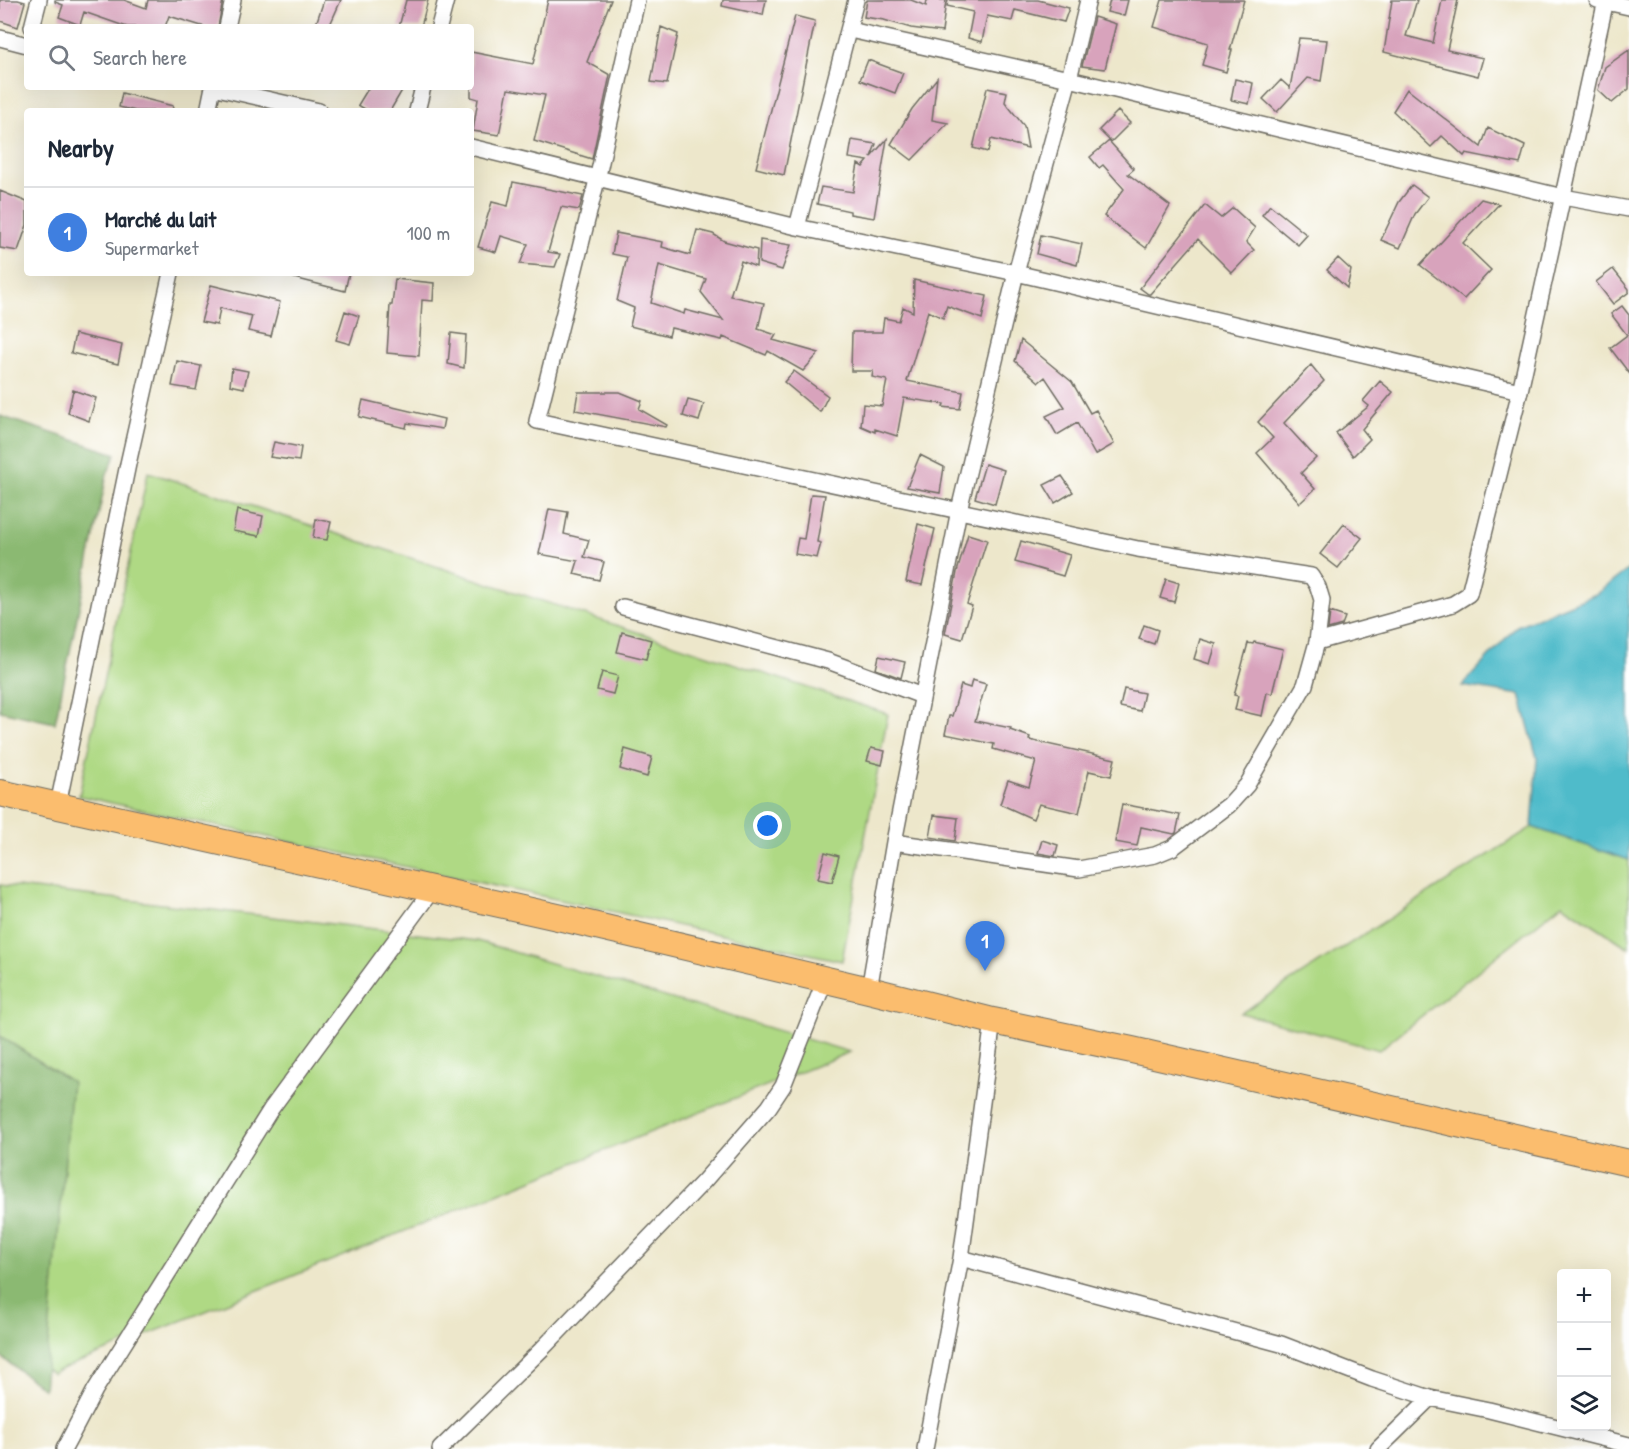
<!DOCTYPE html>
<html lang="en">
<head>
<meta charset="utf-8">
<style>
	:root { --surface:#fff; --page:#f2f2f3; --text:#1f2937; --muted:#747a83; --line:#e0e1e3; --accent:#ea580c }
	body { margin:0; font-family:"Patrick Hand",sans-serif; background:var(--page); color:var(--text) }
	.controls { position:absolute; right:18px; bottom:18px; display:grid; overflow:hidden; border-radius:6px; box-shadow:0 6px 24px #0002 }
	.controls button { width:54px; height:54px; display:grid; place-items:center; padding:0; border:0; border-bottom:2px solid var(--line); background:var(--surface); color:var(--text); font:30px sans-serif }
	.you { position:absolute; left:768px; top:826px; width:21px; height:21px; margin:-15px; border:4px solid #fff; border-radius:50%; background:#1a73e8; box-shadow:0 0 0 9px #1a73e833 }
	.badge { display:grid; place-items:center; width:39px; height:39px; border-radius:50%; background:var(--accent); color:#fff; font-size:20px; font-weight:700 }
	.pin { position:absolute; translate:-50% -50px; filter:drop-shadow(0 2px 3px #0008) }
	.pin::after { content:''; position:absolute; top:32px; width:21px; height:18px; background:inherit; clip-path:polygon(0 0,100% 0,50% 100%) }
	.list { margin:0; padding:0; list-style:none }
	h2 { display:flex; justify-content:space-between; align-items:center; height:78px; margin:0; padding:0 24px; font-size:26px }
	h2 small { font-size:20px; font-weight:400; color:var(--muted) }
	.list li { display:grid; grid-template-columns:39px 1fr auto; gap:18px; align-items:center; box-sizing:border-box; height:90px; padding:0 24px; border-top:2px solid var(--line) }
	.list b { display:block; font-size:22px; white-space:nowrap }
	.list p { margin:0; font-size:20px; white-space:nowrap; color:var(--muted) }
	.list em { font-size:20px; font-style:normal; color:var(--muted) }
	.icon { flex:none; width:33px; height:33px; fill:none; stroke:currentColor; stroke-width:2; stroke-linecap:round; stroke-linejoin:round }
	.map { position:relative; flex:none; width:1629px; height:1449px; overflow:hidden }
	.search { position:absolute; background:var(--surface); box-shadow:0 6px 24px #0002; left:24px; top:24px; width:450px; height:66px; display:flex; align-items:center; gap:15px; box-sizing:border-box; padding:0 21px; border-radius:6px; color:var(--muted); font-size:22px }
	.panel { position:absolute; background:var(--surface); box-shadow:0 6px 24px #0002; left:24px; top:108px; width:450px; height:168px; border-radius:6px }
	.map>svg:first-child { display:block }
	.green { fill:#afd984; stroke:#6d8258; stroke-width:1.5 }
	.forest { fill:#8bb972; stroke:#5b724e; stroke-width:1.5 }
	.water { fill:#4fbbca; stroke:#3d737a; stroke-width:1.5 }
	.building { fill:#d8a3bc; fill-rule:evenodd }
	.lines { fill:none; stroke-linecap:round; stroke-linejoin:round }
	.minor-casing { stroke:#6f6d63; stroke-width:18 }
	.trunk-casing { stroke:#6f6d63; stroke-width:28 }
	.minor { stroke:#fff; stroke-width:15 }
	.trunk { stroke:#fbbd6e; stroke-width:26 }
</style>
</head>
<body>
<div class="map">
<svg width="1629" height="1449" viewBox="0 0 1629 1449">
	<rect width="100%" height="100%" fill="#fff"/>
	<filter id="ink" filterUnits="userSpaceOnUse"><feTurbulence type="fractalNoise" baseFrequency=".0167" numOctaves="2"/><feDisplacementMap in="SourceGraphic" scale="12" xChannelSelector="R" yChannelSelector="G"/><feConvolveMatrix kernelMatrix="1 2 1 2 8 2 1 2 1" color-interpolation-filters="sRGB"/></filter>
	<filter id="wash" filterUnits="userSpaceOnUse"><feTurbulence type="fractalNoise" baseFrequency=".008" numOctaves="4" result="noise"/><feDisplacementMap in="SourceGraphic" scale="24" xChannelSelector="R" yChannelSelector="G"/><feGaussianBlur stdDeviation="1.35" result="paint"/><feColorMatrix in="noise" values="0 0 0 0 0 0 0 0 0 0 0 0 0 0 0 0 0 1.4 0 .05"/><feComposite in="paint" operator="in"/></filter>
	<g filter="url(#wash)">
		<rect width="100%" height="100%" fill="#ede7cb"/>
		<path class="green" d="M148 472 888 714 842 961 79 796Z
			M1532 827 1629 860V948L1562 904 1379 1050 1241 1013Z
			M0 885 477 941 850 1052 52 1373 0 1336Z"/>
		<path class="forest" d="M0 416 116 454 107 474 55 723 0 711Z
			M0 1036 72 1082 44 1389 0 1356Z"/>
		<path class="water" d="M1629 569V860L1532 827 1537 758 1520 695 1462 686 1517 626 1596 594Z"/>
		<g id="blocks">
			<path class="building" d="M0 0H18L25 2 18 27 0 21Z
				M55 0H124L146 8 148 0H223L218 27H205L169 16 165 27H127L84 12 80 25 59 17 63 5 55 2Z
				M324 0H341L329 27H315Z
				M406 0H428L421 27H399Z
				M548 0H611L587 62 610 75 592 159 534 141 545 95 508 89 499 135 473 131 478 99 471 97V52L533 64Z
				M723 0H766L763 15 722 6Z
				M867 0H911L926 6 927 0H946L942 32 911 28 884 20 864 17Z
				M948 0H1038L1069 8 1064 22 1015 10 1012 21 987 16 982 42 968 38 973 12 947 6Z
				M1110 0H1128L1124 16 1107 12Z
				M1162 0H1244L1230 50H1232L1226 72 1202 65 1208 43 1154 27Z
				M1392 0H1417L1406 36 1433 43 1442 0H1458L1447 50 1483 58 1478 76 1384 52Z
				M795 16 815 21 784 175 756 168Z
				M1094 17 1116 24 1105 69 1082 66Z
				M661 27 678 34 667 84 651 82Z
				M1299 38 1327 40 1321 81 1308 78 1277 112 1263 99 1281 80 1290 88Z
				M1629 50V89L1612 103 1598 90 1605 67Z
				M868 60 903 73 895 93 860 80Z
				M937 78 932 120 948 123 912 160 891 144 912 109Z
				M1235 79 1253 83 1249 104 1231 100Z
				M369 87H404L390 111H368L358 105Z
				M987 88 1007 92 1005 102 1024 126 1028 148 991 139 988 152 973 148Z
				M1407 89 1481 147 1488 128 1525 146 1520 164 1466 153 1464 156 1442 136 1431 147 1393 111Z
				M122 93 173 106 172 111H136L119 107Z
				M1118 111 1130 123 1111 142 1099 130Z
				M887 139 874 218 850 214V211L817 204 821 187 853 192 858 164 863 167 868 161 849 158 852 140 876 144 871 157Z
				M1109 141 1134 169 1128 174 1170 206 1146 248 1104 216 1124 189 1103 165 1099 168 1090 157Z
				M513 182 583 196 579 210 561 207 548 252 560 254 555 267 520 264 528 244 501 236 496 252 478 247 492 202 508 206Z
				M1412 185 1428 197 1415 214 1400 248 1381 240 1399 202Z
				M0 191 27 202V225L18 251 0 248Z
				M1481 199 1499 204 1463 243 1491 270 1464 299 1420 265Z
				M1205 205 1221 218 1233 208 1255 228 1246 242 1254 250 1232 273 1198 239 1150 294H1148L1140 288Z
				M1270 205 1307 235 1298 245 1262 215Z
				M697 230 713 234 724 241 757 250 756 267 741 261 730 296 764 303 758 329 776 335 773 340 819 353 803 371 768 351 766 355 723 337 722 340 671 328 669 336 630 326 634 308 617 301 627 257 612 254 616 233 663 242 662 247 690 255ZM659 265 706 279 701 292 723 320 685 310 684 314 651 303Z
				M1041 235 1082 244 1077 265 1037 254Z
				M760 240 791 245 782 270 759 263Z
				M1338 258 1351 270 1347 288 1327 270Z
				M1613 269 1629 289V292L1613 304 1596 282Z
				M294 273H349L345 291 294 278Z
				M395 279 434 283 433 301 422 300 419 356 387 353 390 305H392Z
				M914 280 987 296 982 319 947 306 943 318 928 311 907 381 963 392 960 409 943 407 944 404 904 398 897 436 875 429V432L861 426 863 404 882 406 887 380 872 377 873 371H851L852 332H882L884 318 899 321 903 307 913 312Z
				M211 285 280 302 271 336 248 331 252 316 220 308 217 325 201 322Z
				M1622 306 1629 315V373L1610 348 1627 335 1611 314Z
				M345 311 359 316 350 344 336 340Z
				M451 333 466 335 464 368 448 364Z
				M75 334 122 345 118 364 71 353Z
				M1021 340 1072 382 1090 413 1096 410 1114 444 1095 455 1077 423 1057 435 1046 416 1065 407 1045 377 1039 382 1015 361Z
				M177 361 201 366 196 390 172 386Z
				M1311 365 1324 381 1284 423 1316 458 1301 473 1315 489 1300 503 1257 453 1273 438 1258 422Z
				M232 368 248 371 244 388 230 385Z
				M794 371 828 396 820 412 784 382Z
				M1380 381 1393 392 1362 429 1370 439 1353 456 1336 433 1369 406 1363 401Z
				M73 390 96 398 89 421 68 413Z
				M578 392H620L642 401 639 409 667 425 666 427 575 410Z
				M363 400 444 419 442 429 407 423 406 428 359 417Z
				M688 400 704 404 699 421 683 416Z
				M274 442 301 447 299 461 270 457Z
				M920 455 944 467 940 493 907 487Z
				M985 464 1004 470 995 504 975 498Z
				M1062 476 1073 492 1055 503 1044 485Z
				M811 494 825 495 817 542 821 543 817 558 795 554 798 538 804 539Z
				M549 509 568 512 564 534 589 540 584 557 604 562 599 580 574 574 578 561 539 554Z
				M237 510 263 516 259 536 233 531Z
				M316 519 331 522 327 540 313 538Z
				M918 524 935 529 922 585 906 582Z
				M1344 524 1362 538 1338 568 1320 554Z
				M968 534 987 540 967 604 972 606 962 639 945 634 957 572Z
				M1021 541 1070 555 1063 576 1015 562Z
				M1166 579 1179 583 1174 602 1160 598Z
				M1330 612 1345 617 1342 625 1328 629Z
				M1144 625 1158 630 1154 644 1139 639Z
				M622 632 651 640 646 659 617 652Z
				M1200 639 1216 644 1210 664 1194 659Z
				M1254 642 1283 649 1272 694 1267 692 1262 716 1235 710 1238 696 1234 695 1248 643 1253 644Z
				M879 656 905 662 901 678 876 669Z
				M602 672 618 676 613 694 597 690Z
				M972 680 986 684 975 721 1011 728 1010 730 1030 737 1029 740 1115 759 1111 776 1089 771 1079 813 1039 804 1033 819 1000 804 1008 780 1029 787 1036 761 993 749 994 744 945 734 949 716H952L961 685 970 688Z
				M1124 689 1144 693 1140 711 1120 707Z
				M871 748 885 751 882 765 867 761Z
				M625 749 652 757 647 777 620 769Z
				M1122 804 1180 815 1176 833 1174 834 1141 827 1137 846 1115 842Z
				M934 815 958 818 955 841 930 837Z
				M1042 840 1058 845 1055 856 1038 853Z
				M825 852 839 856 832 882 818 879Z"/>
		</g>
	</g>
	<g filter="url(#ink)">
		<use href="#blocks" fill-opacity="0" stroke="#6f6d63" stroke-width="1.5"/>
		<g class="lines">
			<g class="minor-casing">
				<path id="minor" d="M637 0 597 180 537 421 1138 549 1311 576 1318 587 1322 600 1317 642 1305 685 1247 785 1229 805 1172 848 1155 855 1079 869 894 842
					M1597 0 1629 7
					M32 27 39 0
					M227 27 233 0
					M439 27 446 0
					M850 30 1069 79 1563 197 1629 209
					M0 38 27 45
					M213 87 319 111
					M208 111 213 87
					M417 111 423 87
					M471 147 797 227 1016 273 1520 391 1469 594 1453 604 1317 642
					M797 227 856 0
					M1520 391 1606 0
					M623 607 828 661 922 696
					M58 805 128 464 171 273
					M869 990 894 842 959 510 1016 273 1069 79 1088 0
					M961 1258 1281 1344 1372 1379 1430 1398 1489 1410 1629 1445
					M64 1449 95 1390 271 1109 432 890
					M440 1449 542 1349 704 1181 769 1107 783 1086 825 980
					M925 1449 961 1258 993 1021
					M1378 1449 1430 1398"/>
			</g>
			<g class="trunk-casing">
				<path id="trunk" d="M0 793 571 920 869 990 993 1021 1132 1050 1629 1163"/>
			</g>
			<use href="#minor" class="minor"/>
			<use href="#trunk" class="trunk"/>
		</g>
	</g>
</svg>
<div class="controls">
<button>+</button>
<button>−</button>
<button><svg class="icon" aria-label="layers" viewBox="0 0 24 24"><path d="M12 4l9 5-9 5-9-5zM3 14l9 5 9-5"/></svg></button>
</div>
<div class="you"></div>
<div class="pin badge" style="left:985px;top:971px;background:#3f7fe0">1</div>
<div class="search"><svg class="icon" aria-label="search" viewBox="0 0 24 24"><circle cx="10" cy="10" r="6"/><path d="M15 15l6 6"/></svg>Search here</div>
<section class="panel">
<h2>Nearby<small></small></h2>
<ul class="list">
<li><span class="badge" style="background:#3f7fe0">1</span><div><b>Marché du lait</b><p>Supermarket</p></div><em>100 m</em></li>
</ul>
</section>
</div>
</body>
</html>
